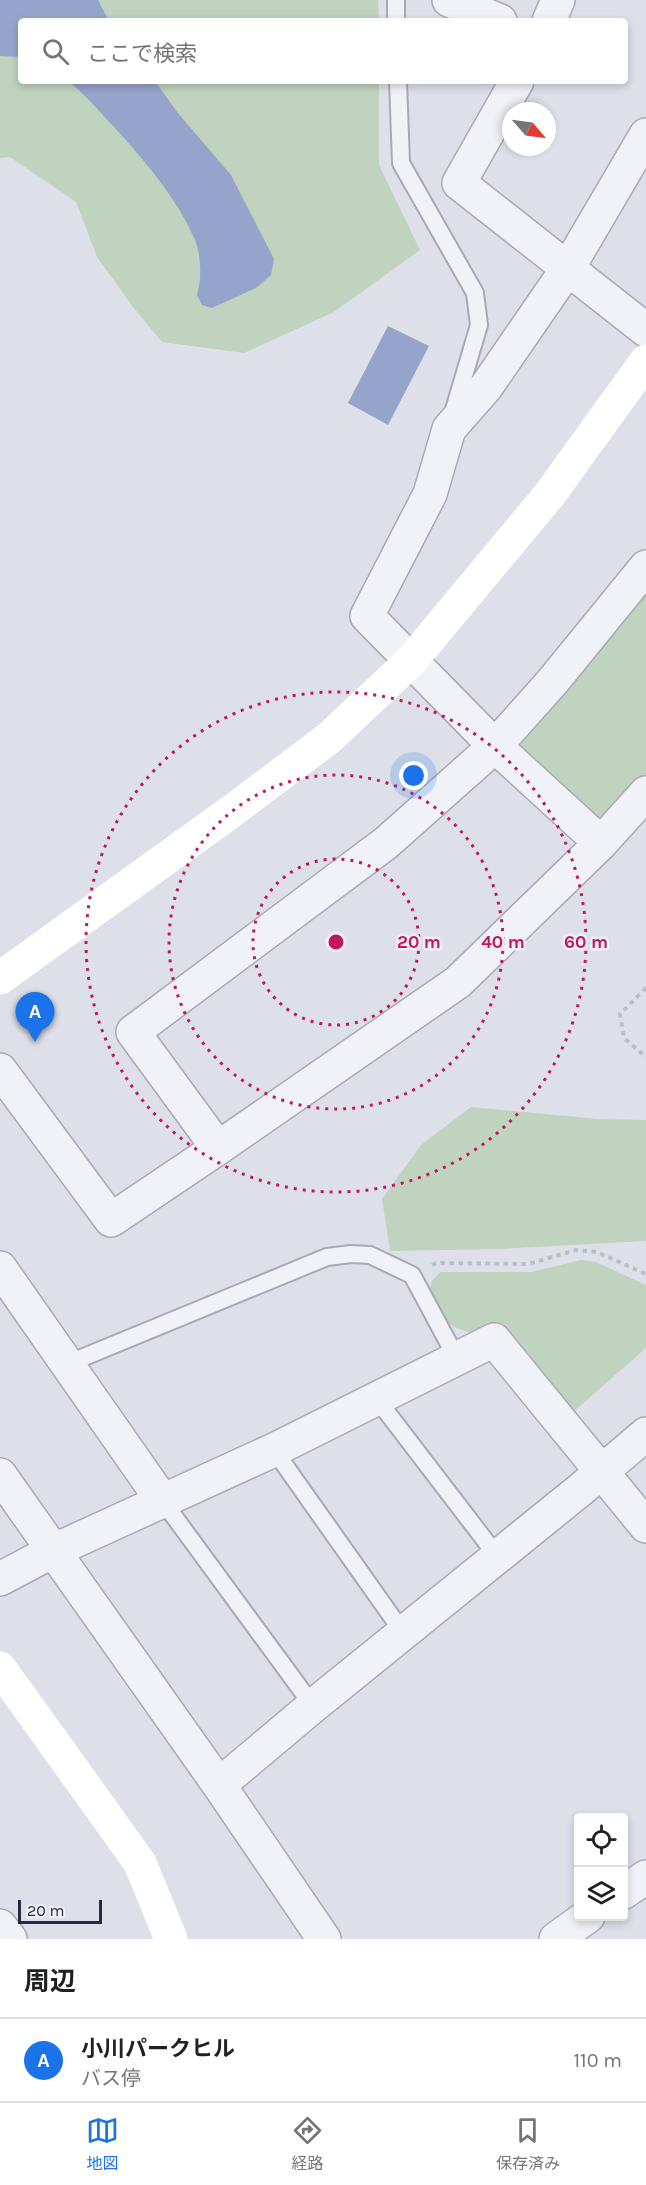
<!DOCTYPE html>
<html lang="ja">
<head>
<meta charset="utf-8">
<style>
	:root { --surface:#fff; --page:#f2f2f2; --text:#202124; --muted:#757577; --line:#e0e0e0; --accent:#1a73e8 }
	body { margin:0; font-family:Karla,"Noto Sans JP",sans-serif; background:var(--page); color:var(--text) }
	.controls { position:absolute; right:18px; bottom:18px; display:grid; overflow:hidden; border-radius:6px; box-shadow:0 3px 9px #0003 }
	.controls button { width:54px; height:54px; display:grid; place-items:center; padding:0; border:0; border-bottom:2px solid var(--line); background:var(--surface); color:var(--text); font:30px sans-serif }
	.compass { position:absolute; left:502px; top:102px; width:54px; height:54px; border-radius:50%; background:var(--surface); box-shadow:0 3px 9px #0003; rotate:118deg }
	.scale { position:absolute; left:18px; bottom:15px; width:84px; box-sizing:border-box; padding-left:6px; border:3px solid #262a40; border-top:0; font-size:16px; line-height:21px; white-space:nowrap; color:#262a40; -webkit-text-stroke:4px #edeff6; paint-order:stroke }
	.you { position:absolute; left:414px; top:776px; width:21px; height:21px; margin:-15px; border:4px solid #fff; border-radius:50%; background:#1a73e8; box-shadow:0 0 0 9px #1a73e833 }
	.badge { display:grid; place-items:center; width:39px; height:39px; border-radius:50%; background:var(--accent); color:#fff; font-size:20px; font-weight:700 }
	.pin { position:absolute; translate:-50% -50px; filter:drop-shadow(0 2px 3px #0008) }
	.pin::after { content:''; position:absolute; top:32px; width:21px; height:18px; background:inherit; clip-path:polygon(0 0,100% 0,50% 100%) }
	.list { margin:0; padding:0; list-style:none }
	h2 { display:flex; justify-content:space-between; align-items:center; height:78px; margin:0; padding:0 24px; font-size:26px }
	h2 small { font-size:20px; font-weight:400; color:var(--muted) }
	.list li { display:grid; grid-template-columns:39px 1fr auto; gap:18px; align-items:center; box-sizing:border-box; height:84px; padding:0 24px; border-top:2px solid var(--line) }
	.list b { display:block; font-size:22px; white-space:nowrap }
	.list p { margin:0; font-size:20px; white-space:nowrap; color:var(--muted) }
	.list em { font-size:20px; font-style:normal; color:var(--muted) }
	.icon { flex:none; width:33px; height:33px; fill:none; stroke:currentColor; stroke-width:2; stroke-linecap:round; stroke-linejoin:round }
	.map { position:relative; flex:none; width:646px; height:1939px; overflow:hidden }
	.search { position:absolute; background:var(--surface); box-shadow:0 3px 9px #0003; left:18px; right:18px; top:18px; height:66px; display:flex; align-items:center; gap:15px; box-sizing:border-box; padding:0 21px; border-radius:6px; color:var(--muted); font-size:22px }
	.sheet { height:162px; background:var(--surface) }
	nav { display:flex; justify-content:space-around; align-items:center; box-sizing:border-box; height:84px; border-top:2px solid var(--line); background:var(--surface); font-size:16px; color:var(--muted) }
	nav a { display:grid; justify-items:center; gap:3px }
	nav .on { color:var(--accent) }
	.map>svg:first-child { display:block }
	.green { fill:#bfd3be }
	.water { fill:#96a4cb }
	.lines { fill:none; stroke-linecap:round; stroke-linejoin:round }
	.lane-casing { stroke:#a7a9b6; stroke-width:20 }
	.street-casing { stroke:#a7a9b6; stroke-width:36 }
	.path { stroke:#bcbec7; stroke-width:4; stroke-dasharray:4.5 4.5; stroke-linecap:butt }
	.lane { stroke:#f1f2f7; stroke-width:16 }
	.street { stroke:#f1f2f7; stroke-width:33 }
	.secondary { stroke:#fff; stroke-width:33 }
	.ring { fill:none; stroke:#c2185b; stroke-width:3; stroke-dasharray:3 6 }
	.centre { fill:#c2185b; stroke:#edeff6; stroke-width:3 }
	.ring-label { font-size:18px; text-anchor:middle; font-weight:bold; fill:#c2185b; stroke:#edeff6; stroke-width:5; stroke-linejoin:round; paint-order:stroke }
</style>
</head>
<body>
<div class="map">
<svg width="646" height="1939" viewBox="0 0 646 1939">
	<rect width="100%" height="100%" fill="#dee0e9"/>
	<path class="green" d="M0 0H378L379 21H21V81H379V165L420 250 334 312 244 353 162 342 133 307 97 257 76 202 10 157 0 158Z
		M646 582V779L606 825 520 751 519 738Z
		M471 1107 599 1119 646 1120V1241L500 1249 390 1251 382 1199 421 1145Z
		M581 1260 596 1262 646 1285V1348L571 1414 471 1333C442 1324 441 1317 429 1290L432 1281 440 1272H531Z"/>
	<path class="water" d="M0 0H98L109 21H21V57L0 56Z
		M68 81H155L177 112 231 175 274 259 271 275 256 288 212 308 202 305 197 295C202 278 201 256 195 240 177 198 144 160 114 127 99 111 85 94 68 81Z
		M388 326 429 346 388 425 348 403Z"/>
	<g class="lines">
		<g class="lane-casing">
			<path id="lane" d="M396 0V21
				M398 81 401 163 475 293 479 325 453 413
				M67 1364 327 1257 351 1254 370 1255 412 1275 456 1357
				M376 1398 497 1556
				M274 1450 404 1634
				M162 1500 313 1706"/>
		</g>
		<g class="street-casing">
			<path id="street" d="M449 0 500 21
				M549 21 558 0
				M517 81 459 183 646 330
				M601 843 495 746 367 616 430 494 449 429 486 387 568 268 646 135
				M0 1070 111 1220 218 1148 458 982 601 843 646 793
				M218 1148 133 1032 386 843 495 746 553 681 646 567
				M0 1268 162 1500
				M0 1475 219 1785 324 1939
				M0 1579 53 1551 274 1450 494 1340 646 1526
				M219 1785 313 1706 580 1490 646 1434
				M624 1892 646 1877
				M0 1926 10 1939
				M556 1939 588 1916"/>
		</g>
		<path class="path" d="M646 988 620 1014 624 1038 646 1057
			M432 1265 436 1263 528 1264 576 1250 597 1252 646 1274"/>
		<use href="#lane" class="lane"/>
		<use href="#street" class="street"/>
		<path class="secondary" d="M0 978 236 808 329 738 411 661 550 494 646 361
			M0 1668 140 1863 171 1939"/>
	</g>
	<g class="ring">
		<circle cx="336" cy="942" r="83"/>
		<circle cx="336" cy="942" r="167"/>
		<circle cx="336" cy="942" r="250"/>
	</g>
	<circle cx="336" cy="942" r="9" class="centre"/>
	<g class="ring-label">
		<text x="419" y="948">20 m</text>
		<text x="503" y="948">40 m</text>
		<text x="586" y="948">60 m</text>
	</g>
</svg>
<div class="controls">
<button><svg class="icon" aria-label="locate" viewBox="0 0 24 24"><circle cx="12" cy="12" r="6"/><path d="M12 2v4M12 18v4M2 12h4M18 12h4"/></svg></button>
<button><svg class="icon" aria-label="layers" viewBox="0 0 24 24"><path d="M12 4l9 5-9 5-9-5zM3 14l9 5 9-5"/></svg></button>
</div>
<svg class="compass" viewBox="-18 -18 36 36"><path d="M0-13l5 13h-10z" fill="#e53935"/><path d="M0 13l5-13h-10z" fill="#757577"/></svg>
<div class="scale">20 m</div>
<div class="you"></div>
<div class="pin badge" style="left:35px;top:1042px">A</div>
<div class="search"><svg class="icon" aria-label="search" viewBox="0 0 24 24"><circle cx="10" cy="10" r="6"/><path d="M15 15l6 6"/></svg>ここで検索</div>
</div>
<section class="sheet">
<h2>周辺<small></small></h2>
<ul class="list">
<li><span class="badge">A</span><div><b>小川パークヒル</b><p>バス停</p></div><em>110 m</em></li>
</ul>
</section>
<nav>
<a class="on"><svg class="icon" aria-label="map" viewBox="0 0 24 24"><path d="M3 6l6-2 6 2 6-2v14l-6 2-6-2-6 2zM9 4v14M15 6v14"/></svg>地図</a>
<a><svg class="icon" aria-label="directions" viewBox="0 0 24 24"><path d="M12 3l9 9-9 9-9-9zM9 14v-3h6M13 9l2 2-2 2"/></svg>経路</a>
<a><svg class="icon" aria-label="saved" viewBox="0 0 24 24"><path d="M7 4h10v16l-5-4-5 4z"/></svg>保存済み</a>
</nav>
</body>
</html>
